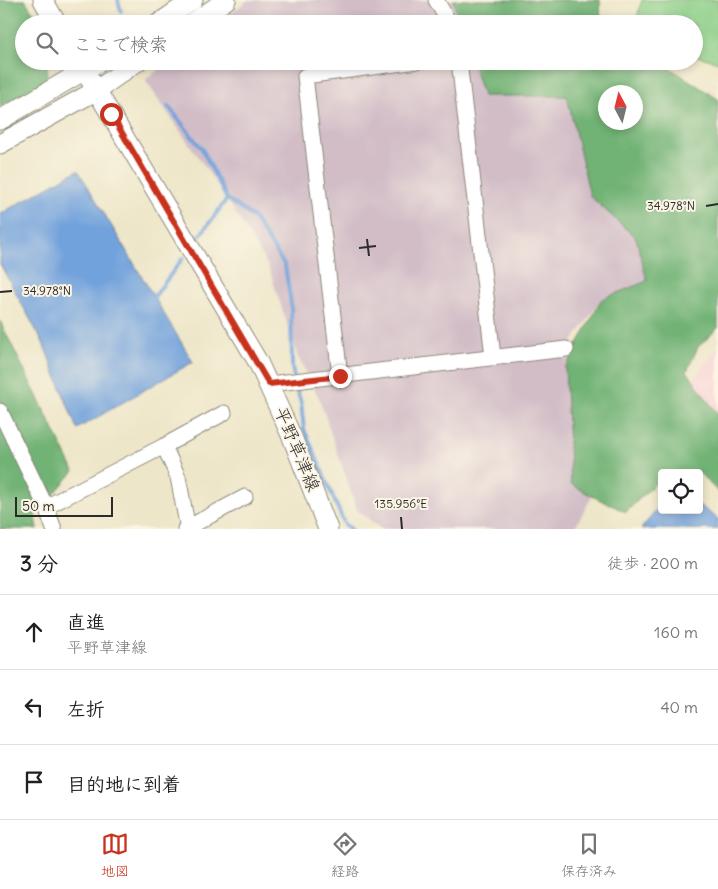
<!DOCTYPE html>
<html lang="ja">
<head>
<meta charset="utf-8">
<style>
	:root { --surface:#fff; --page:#f6f6f6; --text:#202124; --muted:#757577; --line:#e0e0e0; --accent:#c8321e }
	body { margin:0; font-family:Delius,"Klee One",sans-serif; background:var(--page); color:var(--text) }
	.controls { position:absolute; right:15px; bottom:15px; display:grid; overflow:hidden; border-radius:5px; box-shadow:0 2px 8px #0003 }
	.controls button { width:45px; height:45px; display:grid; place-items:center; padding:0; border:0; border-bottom:1px solid var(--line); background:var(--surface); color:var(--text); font:25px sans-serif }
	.compass { position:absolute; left:598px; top:85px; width:45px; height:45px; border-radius:50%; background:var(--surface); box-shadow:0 2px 8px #0003; rotate:353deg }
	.scale { position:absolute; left:15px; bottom:12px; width:98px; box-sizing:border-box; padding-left:5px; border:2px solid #2b2b2b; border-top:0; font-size:14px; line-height:18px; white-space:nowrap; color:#2b2b2b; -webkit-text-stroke:4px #fcf5e5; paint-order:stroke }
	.stop { position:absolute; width:15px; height:15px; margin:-11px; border:4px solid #c8321e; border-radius:50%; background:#fff }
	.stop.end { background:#c8321e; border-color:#fff; box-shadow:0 1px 5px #0008 }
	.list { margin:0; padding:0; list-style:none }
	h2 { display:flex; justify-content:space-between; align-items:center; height:65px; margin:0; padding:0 20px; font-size:21px }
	h2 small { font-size:16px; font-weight:400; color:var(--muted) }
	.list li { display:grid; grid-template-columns:32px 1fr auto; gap:15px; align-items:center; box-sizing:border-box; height:75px; padding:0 20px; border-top:1px solid var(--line) }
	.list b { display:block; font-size:19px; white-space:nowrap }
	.list p { margin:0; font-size:16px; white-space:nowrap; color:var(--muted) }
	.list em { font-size:16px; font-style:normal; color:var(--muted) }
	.icon { flex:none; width:28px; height:28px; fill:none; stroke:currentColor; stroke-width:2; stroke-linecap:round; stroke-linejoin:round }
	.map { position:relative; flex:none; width:718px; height:529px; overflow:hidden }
	.search { position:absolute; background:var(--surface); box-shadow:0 2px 8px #0003; left:15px; right:15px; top:15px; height:55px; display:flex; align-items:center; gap:12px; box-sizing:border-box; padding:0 18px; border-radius:28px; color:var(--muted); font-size:19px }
	.sheet { height:290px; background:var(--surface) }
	nav { display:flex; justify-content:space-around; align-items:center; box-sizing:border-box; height:70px; border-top:1px solid var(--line); background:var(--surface); font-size:14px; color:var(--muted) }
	nav a { display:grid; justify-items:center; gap:2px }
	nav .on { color:var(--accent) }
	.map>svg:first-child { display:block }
	.built { fill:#f7cfd3 }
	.industrial { fill:#d2bdc7 }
	.green { fill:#8ccf88; stroke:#5c7d5a }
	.forest { fill:#71b274; stroke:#4e6e50; fill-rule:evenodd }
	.water { fill:#72a2dc; stroke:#4e6684 }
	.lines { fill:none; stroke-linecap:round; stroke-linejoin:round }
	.stream { stroke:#72a2dc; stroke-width:4 }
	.minor-casing { stroke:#8c887a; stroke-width:17 }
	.major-casing { stroke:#8c887a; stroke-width:21 }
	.minor { stroke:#fff; stroke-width:15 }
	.major { stroke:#fff; stroke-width:19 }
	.route { stroke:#c8321e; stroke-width:6 }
	.ticks { fill:none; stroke:#2b2b2b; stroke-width:2 }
	.labels { text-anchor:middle; stroke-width:4; stroke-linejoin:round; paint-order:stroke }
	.street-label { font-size:18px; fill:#2b2b2b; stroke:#fcf5e5 }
	.ticks-label { font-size:12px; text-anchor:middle; fill:#2b2b2b; stroke:#fcf5e5; stroke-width:4; stroke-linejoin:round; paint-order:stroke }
</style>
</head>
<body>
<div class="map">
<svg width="718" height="529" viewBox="0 0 718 529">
	<rect width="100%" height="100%" fill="#fcf5e5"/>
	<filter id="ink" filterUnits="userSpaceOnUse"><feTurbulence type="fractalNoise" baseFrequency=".02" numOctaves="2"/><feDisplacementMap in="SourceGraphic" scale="10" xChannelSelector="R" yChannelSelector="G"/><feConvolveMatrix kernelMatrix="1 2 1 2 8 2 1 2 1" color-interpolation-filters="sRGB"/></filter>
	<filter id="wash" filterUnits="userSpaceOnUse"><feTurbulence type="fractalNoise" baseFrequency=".0096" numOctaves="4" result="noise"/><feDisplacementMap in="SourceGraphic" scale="20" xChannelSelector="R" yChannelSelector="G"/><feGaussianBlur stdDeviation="1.12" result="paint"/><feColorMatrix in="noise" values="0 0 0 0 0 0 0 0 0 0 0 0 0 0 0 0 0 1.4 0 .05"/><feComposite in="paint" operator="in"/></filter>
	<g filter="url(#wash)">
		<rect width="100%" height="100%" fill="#ede6c8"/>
		<path class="built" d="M718 347V422L681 394Z"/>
		<path class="industrial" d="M248 0H454L461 24H218Z
			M170 61H472L483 96H567L590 196 636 238 647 282 602 299 573 341 565 368 571 484 592 496 574 529H381L357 510 319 398 298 357 268 266 227 199 145 80Z"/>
		<path class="green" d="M642 0H718V62L694 55V24H635Z"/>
		<path class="forest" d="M0 0H25L41 24H24V61H48L46 81 0 107Z
			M453 0H600L601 24H460Z
			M472 61H659L718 99V328L698 347 687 371 718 415V492L699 473H662V477L626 512 592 496 571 484 565 368 602 299 647 281 636 238 590 196 567 96H483ZM636 92V122H606V92Z
			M0 321 74 471 35 516 37 529H0Z"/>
		<path class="water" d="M78 170 193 362 77 429 43 343 0 264V214Z
			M662 503V510H699V505L718 519V529H641Z"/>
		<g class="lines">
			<path class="stream" d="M118 0 121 11
				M168 106 202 149 227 199 253 217 285 266 291 304 292 367 294 377
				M198 238 227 199
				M154 297 183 258
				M295 384 301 403 304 429 345 525 351 529"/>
		</g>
	</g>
	<g filter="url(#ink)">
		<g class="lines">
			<g class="minor-casing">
				<path id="minor" d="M436 0 450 24
					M459 61 493 357
					M340 376 305 76 417 61
					M269 384 566 349
					M0 411 46 507 54 529
					M164 446 178 477 188 529
					M46 507 164 446 224 413
					M185 529 245 497"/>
			</g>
			<g class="major-casing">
				<path id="major" d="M43 0 57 24
					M158 24 193 0
					M192 24 226 0
					M79 61 258 362 292 437 328 529
					M0 120 100 61
					M0 144 97 90 138 61"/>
			</g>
			<use href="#minor" class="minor"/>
			<use href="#major" class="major"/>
		</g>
	</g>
	<g class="lines" filter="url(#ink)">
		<path class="route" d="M111 114 269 384 340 376"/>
	</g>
	<path class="ticks" d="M706 206 718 204M367 239 369 256M359 248 376 246M0 292 12 291M401 517 402 529"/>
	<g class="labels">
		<g class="street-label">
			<text transform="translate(297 449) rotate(67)" y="6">平野草津線</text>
		</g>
	</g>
	<g class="ticks-label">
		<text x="671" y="210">34.978°N</text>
		<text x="47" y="295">34.978°N</text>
		<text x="401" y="508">135.956°E</text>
	</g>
</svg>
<div class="controls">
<button><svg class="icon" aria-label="locate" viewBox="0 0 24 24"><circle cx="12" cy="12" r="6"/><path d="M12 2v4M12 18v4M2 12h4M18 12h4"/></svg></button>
</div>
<svg class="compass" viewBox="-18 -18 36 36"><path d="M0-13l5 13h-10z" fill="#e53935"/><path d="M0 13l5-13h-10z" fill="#757577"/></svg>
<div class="scale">50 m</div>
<div class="stop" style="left:111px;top:114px"></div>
<div class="stop end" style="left:340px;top:376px"></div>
<div class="search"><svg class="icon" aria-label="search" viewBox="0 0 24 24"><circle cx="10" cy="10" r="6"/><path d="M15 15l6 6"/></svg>ここで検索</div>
</div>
<section class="sheet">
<h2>3 分<small>徒歩 · 200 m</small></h2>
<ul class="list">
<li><svg class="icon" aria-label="ahead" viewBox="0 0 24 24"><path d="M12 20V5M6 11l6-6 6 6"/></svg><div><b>直進</b><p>平野草津線</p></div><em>160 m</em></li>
<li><svg class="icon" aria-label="left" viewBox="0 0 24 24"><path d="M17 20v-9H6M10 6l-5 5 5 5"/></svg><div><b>左折</b></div><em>40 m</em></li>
<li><svg class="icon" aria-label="arrive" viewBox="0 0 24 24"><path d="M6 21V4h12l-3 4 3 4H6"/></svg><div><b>目的地に到着</b></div></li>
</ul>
</section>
<nav>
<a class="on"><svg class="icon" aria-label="map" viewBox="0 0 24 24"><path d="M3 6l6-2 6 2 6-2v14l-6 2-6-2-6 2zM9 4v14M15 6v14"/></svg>地図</a>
<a><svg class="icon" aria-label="directions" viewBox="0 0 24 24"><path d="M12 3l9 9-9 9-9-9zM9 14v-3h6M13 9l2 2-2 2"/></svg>経路</a>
<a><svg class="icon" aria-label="saved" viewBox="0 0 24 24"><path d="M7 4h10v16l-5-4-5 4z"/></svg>保存済み</a>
</nav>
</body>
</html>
